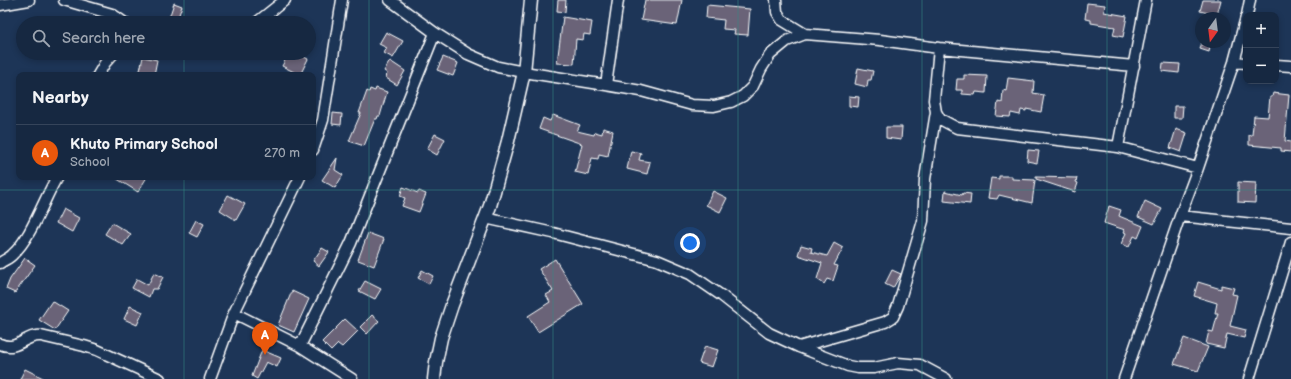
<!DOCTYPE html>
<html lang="en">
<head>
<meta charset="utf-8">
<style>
	:root { --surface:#162841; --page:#23344c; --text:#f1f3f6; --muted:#9ea6b1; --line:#35445a; --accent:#ea580c }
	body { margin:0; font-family:"Balsamiq Sans",sans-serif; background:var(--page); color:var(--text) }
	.controls { position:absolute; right:12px; top:12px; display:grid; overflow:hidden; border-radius:8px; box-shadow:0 2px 6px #0003 }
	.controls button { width:36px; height:36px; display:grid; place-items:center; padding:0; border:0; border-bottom:1px solid var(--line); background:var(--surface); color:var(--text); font:20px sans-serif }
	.compass { position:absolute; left:1195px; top:12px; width:36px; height:36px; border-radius:50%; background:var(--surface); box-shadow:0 2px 6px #0003; rotate:194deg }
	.you { position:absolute; left:690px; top:243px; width:14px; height:14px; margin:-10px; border:3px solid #fff; border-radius:50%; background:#1a73e8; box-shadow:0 0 0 6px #1a73e833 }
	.badge { display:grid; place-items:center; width:26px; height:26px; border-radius:50%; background:var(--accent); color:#fff; font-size:13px; font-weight:700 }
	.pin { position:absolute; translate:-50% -33px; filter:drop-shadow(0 1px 2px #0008) }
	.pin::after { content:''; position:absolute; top:21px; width:14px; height:12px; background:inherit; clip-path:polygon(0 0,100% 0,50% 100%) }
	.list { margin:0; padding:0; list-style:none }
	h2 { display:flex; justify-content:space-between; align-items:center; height:52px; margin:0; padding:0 16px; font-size:17px }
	h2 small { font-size:13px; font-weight:400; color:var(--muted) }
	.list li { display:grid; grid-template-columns:26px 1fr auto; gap:12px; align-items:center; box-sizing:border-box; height:56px; padding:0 16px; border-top:1px solid var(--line) }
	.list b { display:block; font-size:15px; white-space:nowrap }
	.list p { margin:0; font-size:13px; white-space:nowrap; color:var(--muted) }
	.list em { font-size:13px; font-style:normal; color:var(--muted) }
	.icon { flex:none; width:22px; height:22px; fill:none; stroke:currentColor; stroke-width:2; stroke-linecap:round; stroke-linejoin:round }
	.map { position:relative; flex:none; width:1291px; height:379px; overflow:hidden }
	.search { position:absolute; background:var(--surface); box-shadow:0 2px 6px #0003; left:16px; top:16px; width:300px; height:44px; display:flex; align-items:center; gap:10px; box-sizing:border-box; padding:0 14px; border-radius:22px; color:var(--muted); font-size:15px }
	.panel { position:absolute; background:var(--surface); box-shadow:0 2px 6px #0003; left:16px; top:72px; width:300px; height:108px; border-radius:8px }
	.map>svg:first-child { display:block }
	.building { fill:#6a6478; stroke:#fff }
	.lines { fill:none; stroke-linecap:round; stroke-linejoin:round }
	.minor-casing { stroke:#fff; stroke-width:13 }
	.tertiary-casing { stroke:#fff; stroke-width:15 }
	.minor { stroke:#1d3557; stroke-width:10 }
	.tertiary { stroke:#1d3557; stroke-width:12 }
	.grid { fill:none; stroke:#338b84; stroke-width:1; stroke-opacity:0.55 }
</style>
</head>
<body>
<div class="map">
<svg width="1291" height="379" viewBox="0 0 1291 379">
	<rect width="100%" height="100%" fill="#1d3557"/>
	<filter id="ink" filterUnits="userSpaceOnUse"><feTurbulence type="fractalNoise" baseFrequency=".025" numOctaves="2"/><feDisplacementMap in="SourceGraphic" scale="8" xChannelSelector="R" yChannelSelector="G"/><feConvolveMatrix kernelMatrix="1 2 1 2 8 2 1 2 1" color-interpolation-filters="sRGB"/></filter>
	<g filter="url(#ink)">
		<path class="building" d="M558 0H566L565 12 557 11Z
			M645 0H682L677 25 641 20Z
			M1203 0H1221L1217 15 1200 11Z
			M174 3 182 6 176 23 168 21Z
			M1087 3 1105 5 1104 12 1127 16 1123 37 1113 35 1115 27 1091 23V20L1085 19Z
			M707 5 750 9 748 35 734 34 735 30 723 29 724 20 706 18Z
			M563 17 592 22 590 35 584 34 583 40 576 39 574 64 557 63Z
			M386 32 403 41 393 58 384 53 387 48 379 44Z
			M1202 42H1211L1209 52 1200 49Z
			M289 53H296L308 59 300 75 282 66Z
			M143 57 157 60 154 75H139Z
			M443 57 458 63 453 76 437 70Z
			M390 61 405 71 397 85 386 78 387 73 384 71Z
			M1163 63 1180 64 1179 73 1162 71Z
			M858 68 873 71 871 80H868L867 87 855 84Z
			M964 75 987 76 986 93 976 92 975 95 962 94V90H956L957 79H964Z
			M1008 78 1034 81 1033 93 1044 95 1041 112 1026 109V111L1021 110 1020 115 1011 113 1010 117 996 116 998 102 1002 103 1003 90 1006 91Z
			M376 88 387 92 380 116H378L377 119H375L364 146 349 141 361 113H359L367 91 369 92 370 89 375 91Z
			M1273 93 1289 95 1285 141 1291 142V152L1281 151V148L1249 145V135H1252L1254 116 1268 117 1270 97H1272Z
			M849 96 859 97 858 107 849 106Z
			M1174 106H1183L1182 118H1174Z
			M333 113 342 114 341 125 332 124Z
			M553 115 580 125 577 131 594 135 595 132 602 134 603 128 613 131 608 156 599 154 598 159 592 158 588 175 575 172 582 144 539 129 543 118 550 121Z
			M886 127H902L901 140 886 138Z
			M1176 129 1187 133 1181 152 1170 148Z
			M435 134 445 139 437 155 427 149Z
			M1028 150 1039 151 1037 163 1027 161Z
			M631 151 641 153 639 160 650 162 647 174 627 169Z
			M337 158 335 170 343 175 335 188 322 180Z
			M999 176H1012V179L1035 180 1032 203 999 195 997 199 988 198 991 178 999 179Z
			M114 177H147L138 192Z
			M1036 177 1077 178 1076 182 1078 183 1075 192 1036 179Z
			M1238 182 1256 183 1255 203 1238 202Z
			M403 187 418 193 419 191 426 194 419 212 402 206 405 198 400 196Z
			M713 191 727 198 720 212 706 205Z
			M945 191 962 195 963 193 971 194 970 204 944 201Z
			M228 195 245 204 236 220 220 210Z
			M1145 201 1162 209 1154 224 1138 217Z
			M1109 206 1121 210 1119 216 1143 226 1138 238 1134 236 1129 247 1121 244 1126 233 1124 232 1125 230 1104 223Z
			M63 209 79 218 72 232 56 223Z
			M196 220 204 224 197 237 189 233Z
			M112 223 131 234 123 245 105 234Z
			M368 233 384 239 374 266 358 260Z
			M834 243 843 248 834 265 838 266 833 281 827 279 824 284 817 279 822 263 798 255 801 245 812 248 811 252 827 256Z
			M322 248 329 252 319 266 313 261Z
			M25 258 35 265 15 293 6 289 10 279Z
			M555 259 583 304 538 332 528 316 550 302 546 295 553 291 539 269Z
			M422 270 433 276 429 284 418 278Z
			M892 270 901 274 893 288 885 284Z
			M154 273 163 277 157 289H152L149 297 132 288 137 279 148 285Z
			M365 281 381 289 375 299 359 291Z
			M1198 282 1221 289V285L1234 288 1232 294 1237 295 1230 326 1246 330 1244 338 1227 334 1224 348 1206 344 1209 331 1213 332 1218 313H1215L1217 303 1194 296Z
			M292 291 309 299 294 332 278 325Z
			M52 301 68 311 55 330 39 320Z
			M130 306 143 312 137 325 124 319Z
			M372 315 379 321 367 334 360 327Z
			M345 319 358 331 342 347 338 344 331 351 322 342Z
			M1184 338 1208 347 1198 371 1174 364Z
			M705 346 718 350 712 367 699 363Z
			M262 350 281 358 277 367 266 362 257 379 252 376Z
			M25 369 45 379H20Z"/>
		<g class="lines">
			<g class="minor-casing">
				<path id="minor" d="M64 0 112 14 125 23
					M390 0 435 33 468 54 498 67 524 72 606 85 641 91 692 105 714 106 731 102 743 96 753 86 761 69 770 55 787 41 805 34
					M776 0 777 12 782 20 805 34 880 40 939 48 1134 66
					M0 5 29 0
					M1247 15 1250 0
					M256 23 285 0
					M1234 62 1246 63
					M1276 65 1291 66
					M98 75 105 63 114 53
					M606 85 618 0
					M936 112 940 119 957 128 1118 147 1198 168
					M1118 147 1146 0
					M313 150 323 120 342 0
					M1180 216 1291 228
					M485 218 553 233 657 260 690 274 722 296 769 333 799 347 848 366 858 368H874L898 363 920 365 946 379
					M0 263C4 260 10 258 13 254 31 238 44 199 57 177
					M234 313 300 346 352 379
					M0 344C18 352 25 334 41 336L84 346 97 350 160 379
					M300 346 351 243 435 33
					M799 347 885 322 893 317 898 306 923 221 925 179 936 112 934 100 939 48
					M210 379 234 313 300 177
					M1124 379 1180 216 1198 168 1234 62 1246 17
					M1249 379 1291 242"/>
			</g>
			<g class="tertiary-casing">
				<path id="tertiary" d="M434 379 436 362 441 338 452 305 490 206 508 141 524 72 531 0"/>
			</g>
			<use href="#minor" class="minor"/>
			<use href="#tertiary" class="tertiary"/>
		</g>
	</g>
	<path class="grid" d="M184 0V23M369 0V379M553 0V379M738 0V379M922 0V379M1107 0V379M184 53V75M184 177V379M0 190H1291"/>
</svg>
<div class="controls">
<button>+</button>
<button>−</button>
</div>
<svg class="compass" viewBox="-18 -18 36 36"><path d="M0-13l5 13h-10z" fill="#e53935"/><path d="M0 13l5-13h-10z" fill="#9ea6b1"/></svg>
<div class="you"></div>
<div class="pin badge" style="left:265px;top:355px">A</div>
<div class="search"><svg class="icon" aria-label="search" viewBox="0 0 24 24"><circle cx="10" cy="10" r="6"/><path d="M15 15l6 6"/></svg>Search here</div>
<section class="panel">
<h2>Nearby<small></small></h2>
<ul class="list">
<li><span class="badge">A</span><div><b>Khuto Primary School</b><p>School</p></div><em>270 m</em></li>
</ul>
</section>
</div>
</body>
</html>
